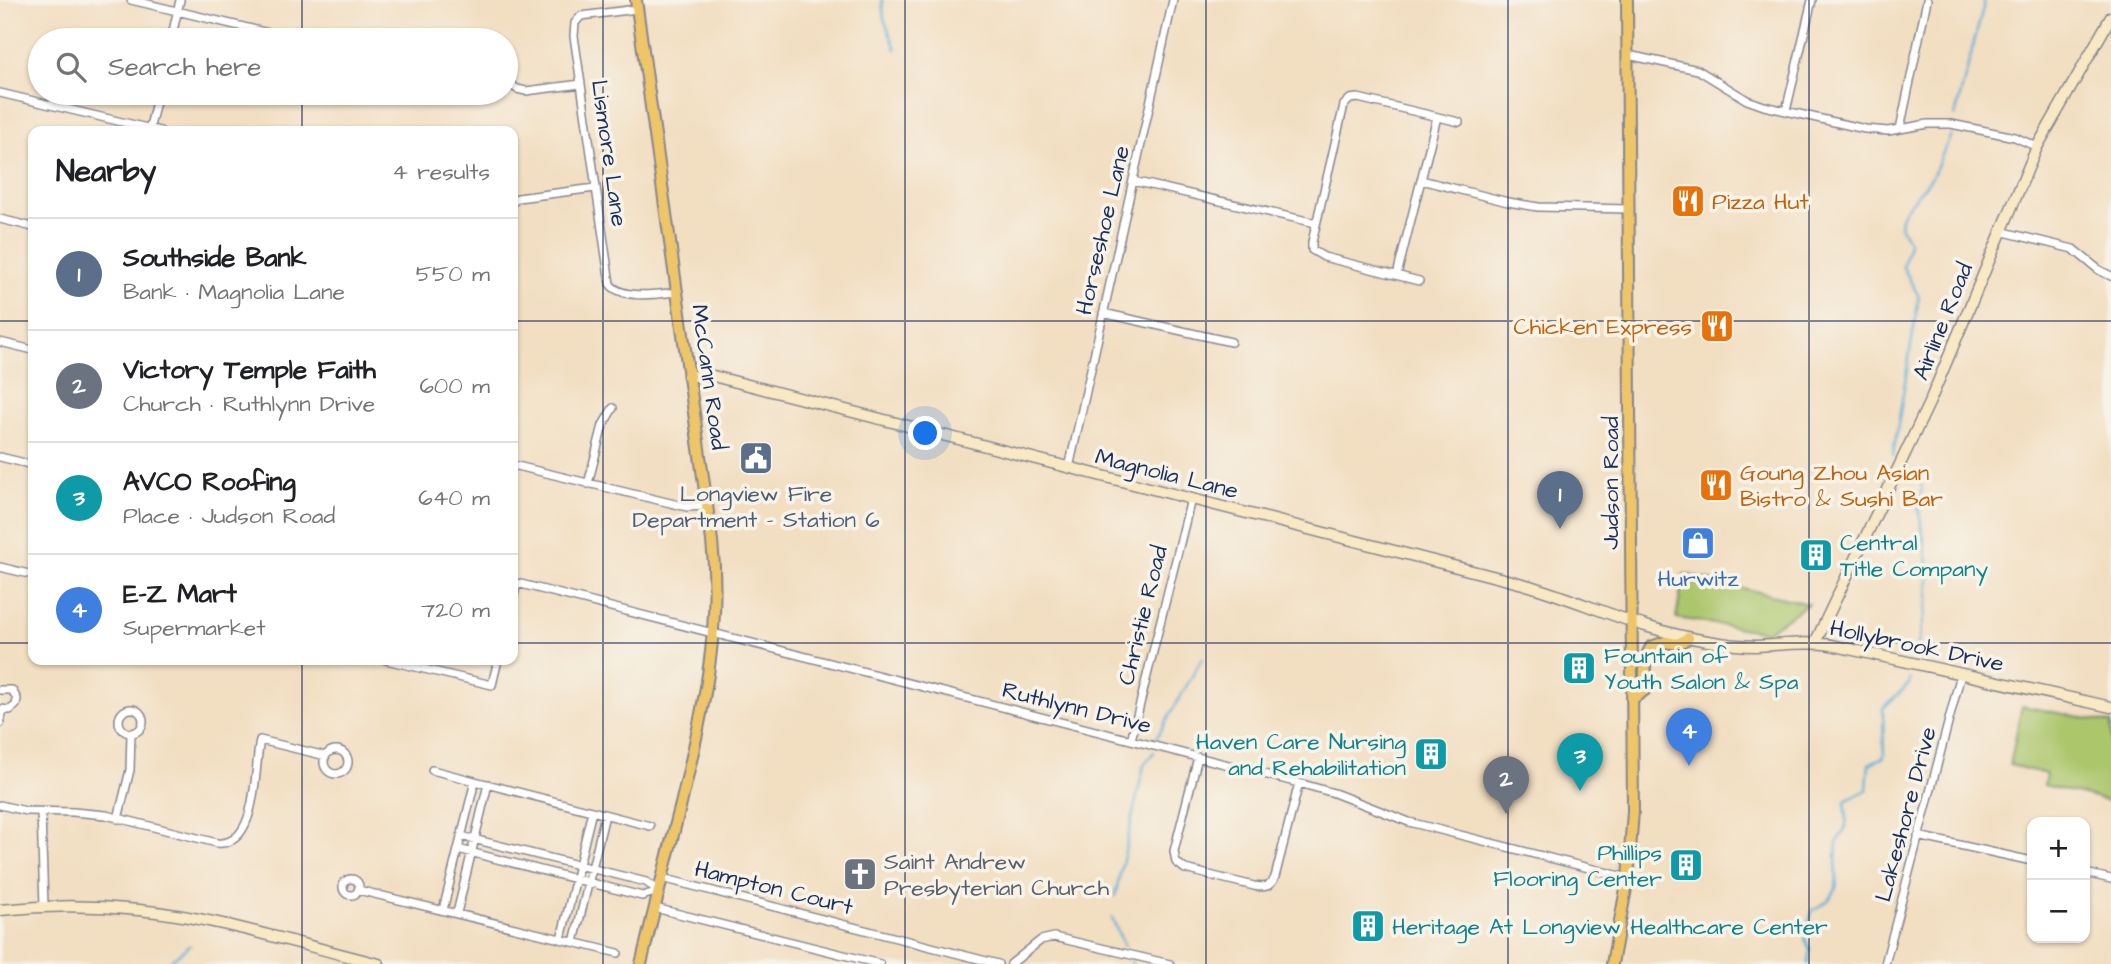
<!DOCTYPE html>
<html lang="en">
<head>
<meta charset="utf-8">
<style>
	:root { --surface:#fff; --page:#f2f2f2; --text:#202124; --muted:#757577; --line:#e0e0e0; --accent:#db2777 }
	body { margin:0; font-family:"Architects Daughter",sans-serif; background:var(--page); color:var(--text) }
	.controls { position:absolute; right:21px; bottom:21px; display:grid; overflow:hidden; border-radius:14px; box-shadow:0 2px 5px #0004 }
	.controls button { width:63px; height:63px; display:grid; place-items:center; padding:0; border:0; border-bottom:2px solid var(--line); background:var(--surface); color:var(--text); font:35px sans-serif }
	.you { position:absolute; left:926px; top:434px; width:24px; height:24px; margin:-18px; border:5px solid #fff; border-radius:50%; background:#1a73e8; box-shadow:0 0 0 10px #1a73e833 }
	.badge { display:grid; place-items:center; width:46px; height:46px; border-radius:50%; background:var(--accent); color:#fff; font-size:23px; font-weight:700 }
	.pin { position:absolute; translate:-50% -58px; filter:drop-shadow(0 2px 4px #0008) }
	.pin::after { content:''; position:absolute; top:37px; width:24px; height:21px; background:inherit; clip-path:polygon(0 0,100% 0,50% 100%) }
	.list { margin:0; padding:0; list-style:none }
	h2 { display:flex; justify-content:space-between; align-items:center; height:91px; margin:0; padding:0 28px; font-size:30px }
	h2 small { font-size:23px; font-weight:400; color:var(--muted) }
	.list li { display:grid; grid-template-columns:46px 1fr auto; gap:21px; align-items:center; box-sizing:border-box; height:112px; padding:0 28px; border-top:2px solid var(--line) }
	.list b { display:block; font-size:26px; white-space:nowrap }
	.list p { margin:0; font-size:23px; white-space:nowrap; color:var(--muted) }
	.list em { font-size:23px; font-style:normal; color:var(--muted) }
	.icon { flex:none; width:38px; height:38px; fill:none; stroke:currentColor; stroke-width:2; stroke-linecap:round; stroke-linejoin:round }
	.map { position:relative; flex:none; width:2111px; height:964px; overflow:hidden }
	.search { position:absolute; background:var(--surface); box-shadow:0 2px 5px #0004; left:28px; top:28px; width:490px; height:77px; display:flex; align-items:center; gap:18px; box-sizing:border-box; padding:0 24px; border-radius:38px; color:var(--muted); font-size:26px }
	.panel { position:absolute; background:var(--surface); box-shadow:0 2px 5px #0004; left:28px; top:126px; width:490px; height:539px; border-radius:14px }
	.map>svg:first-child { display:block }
	.green { fill:#acc66c; stroke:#647a65; stroke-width:2 }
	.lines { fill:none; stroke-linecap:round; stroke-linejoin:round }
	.stream { stroke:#5badd6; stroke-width:2.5 }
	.street-casing { stroke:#868690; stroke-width:10 }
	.secondary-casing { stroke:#868690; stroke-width:13 }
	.primary-casing { stroke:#868690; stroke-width:14 }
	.street { stroke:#fff; stroke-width:7 }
	.secondary { stroke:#f8e8c3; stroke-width:10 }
	.primary { stroke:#eec569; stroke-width:10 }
	.grid { fill:none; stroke:#1b2f5e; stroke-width:2; stroke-opacity:0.55 }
	.labels { text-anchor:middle; stroke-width:7; stroke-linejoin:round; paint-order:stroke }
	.street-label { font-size:23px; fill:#1b2f5e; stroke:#f7f3e8 }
	.food-label { font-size:23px; fill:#c56008; stroke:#f7f3e8; text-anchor:start }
	.service-label { font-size:23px; fill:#4e5e75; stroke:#f7f3e8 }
	.culture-label { font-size:23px; fill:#0d838f; stroke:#f7f3e8; text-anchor:start }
	.shop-label { font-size:23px; fill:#366cbe; stroke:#f7f3e8 }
	.worship-label { font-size:23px; fill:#5b616d; stroke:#f7f3e8; text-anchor:start }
</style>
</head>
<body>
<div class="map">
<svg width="2111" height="964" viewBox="0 0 2111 964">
	<rect width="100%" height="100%" fill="#f7f3e8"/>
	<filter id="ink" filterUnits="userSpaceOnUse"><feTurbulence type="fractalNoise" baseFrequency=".0143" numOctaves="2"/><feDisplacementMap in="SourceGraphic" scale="14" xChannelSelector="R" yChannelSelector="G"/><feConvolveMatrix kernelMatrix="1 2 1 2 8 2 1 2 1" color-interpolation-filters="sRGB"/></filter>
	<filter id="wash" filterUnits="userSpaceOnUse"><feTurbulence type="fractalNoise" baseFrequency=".00686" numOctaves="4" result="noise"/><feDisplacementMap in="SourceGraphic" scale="28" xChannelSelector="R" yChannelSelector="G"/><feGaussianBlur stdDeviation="1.57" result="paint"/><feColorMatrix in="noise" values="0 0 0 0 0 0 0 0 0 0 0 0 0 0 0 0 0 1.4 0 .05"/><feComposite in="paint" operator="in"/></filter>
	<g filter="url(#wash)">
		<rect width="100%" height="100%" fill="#f2dec1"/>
		<path class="green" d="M1684 574 1808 604 1766 632 1676 618Z
			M2022 706 2111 723V802L2044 785 2046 774 2010 765Z"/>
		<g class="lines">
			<path class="stream" d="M882 0 884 19 896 49
				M1955 116 1985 0
				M1893 455 1919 297 1903 267 1909 243 1900 225 1901 218 1904 211 1932 177 1951 135
				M1907 470C1922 479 1926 488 1918 505L1929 569 1928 601 1916 652
				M1156 739 1202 659
				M1115 896 1144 765 1154 752
				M1112 918 1124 946
				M1131 962 1132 964
				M169 964 172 959 190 945
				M1808 964 1810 949 1805 939 1812 911C1850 892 1832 877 1837 844 1839 837 1845 831 1846 824 1848 817 1845 808 1845 801L1867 790 1869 764 1884 757 1883 708 1909 684 1910 679"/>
		</g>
	</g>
	<g filter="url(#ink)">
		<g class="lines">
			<g class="street-casing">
				<path id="street" d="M131 0 298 40
					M637 9 581 16 575 23 574 36 610 284C622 300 658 294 676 292
					M171 40 180 0
					M1628 55 1698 70 1747 100 1764 106 1865 129 1888 131 1928 124H1951L2015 137 2037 147
					M508 82 517 89 526 91 581 84
					M0 93 160 131
					M1786 111 1812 0
					M1900 129 1927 0
					M149 131 158 93
					M1421 180 1508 202 1538 207 1629 209
					M1133 181 1316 223
					M513 202 518 198 595 188
					M0 219 33 227
					M2000 231 2073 249 2099 270 2111 276
					M1397 275 1437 117
					M1419 281 1324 257 1312 250V242L1344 105 1350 99 1358 98 1459 122
					M1103 313 1231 342
					M0 342 33 350
					M0 457 33 465
					M513 465 687 507 707 506
					M1069 468 1173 0
					M588 484 603 425 613 408
					M0 567 33 575
					M513 582 1299 783 1334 793 1409 822 1628 878
					M513 599 517 583
					M386 660 492 685 498 660
					M0 690H12L17 699 16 705 10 710 0 709
					M119 721a12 12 0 1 1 24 0a12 12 0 1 1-24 0Z
					M0 723 3 710
					M1131 740 1191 499
					M324 762a12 12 0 1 1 24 0a12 12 0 1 1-24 0Z
					M1198 757 1174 851 1176 862 1185 869 1254 886C1264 888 1271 887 1275 877L1299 783
					M432 770 650 826
					M0 805 26 811 73 812 106 815 217 843C259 847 254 766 260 740L326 756
					M41 812 44 906
					M118 819 130 770 131 733
					M461 836 646 882 659 891
					M1918 836 2032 861
					M458 849 642 896 659 891
					M2085 873 2111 879
					M662 878 998 964
					M343 887a8 8 0 1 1 16 0a8 8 0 1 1-16 0Z
					M358 890 618 953
					M655 908 880 964
					M443 910 475 781
					M457 913 488 784
					M561 939 592 811
					M574 942 605 815
					M1011 964 1041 940 1054 937 1170 964
					M1885 964 1961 674"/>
			</g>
			<g class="secondary-casing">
				<path id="secondary" d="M688 376H713L1523 584C1585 602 1643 631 1708 641 1724 644 1740 646 1756 646 1781 645 1806 641 1831 645L2111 707
					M1815 643 1930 401 2037 147 2111 17
					M0 910C47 905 92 905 139 910 220 918 300 945 379 964"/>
			</g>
			<g class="primary-casing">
				<path id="primary" d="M636 0 712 541C722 632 702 716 681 804 667 857 654 911 641 964
					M1632 699 1645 690V659L1651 647 1665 642 1678 644 1688 638
					M1612 964 1628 878 1633 811 1627 0"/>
			</g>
			<use href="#street" class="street"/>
			<use href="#secondary" class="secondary"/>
			<use href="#primary" class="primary"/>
		</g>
	</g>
	<path class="grid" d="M302 0V40M603 0V964M905 0V964M1206 0V964M1508 0V964M1809 0V964M302 93V131M0 321H33M513 321H2111M0 643H33M513 643H2111M302 660V964"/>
	<defs>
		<g id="restaurant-square" transform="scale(1.75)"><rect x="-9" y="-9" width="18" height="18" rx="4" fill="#e8710a" stroke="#f7f3e8"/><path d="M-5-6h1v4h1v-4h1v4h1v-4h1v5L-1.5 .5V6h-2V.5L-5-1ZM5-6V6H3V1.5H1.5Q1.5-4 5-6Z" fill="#fff"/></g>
		<g id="civic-square" transform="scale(1.75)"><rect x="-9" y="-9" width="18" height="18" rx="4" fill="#5c6f8a" stroke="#f7f3e8"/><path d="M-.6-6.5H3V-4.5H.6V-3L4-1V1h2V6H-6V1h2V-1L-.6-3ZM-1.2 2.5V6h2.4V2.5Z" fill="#fff"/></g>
		<g id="shop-square" transform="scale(1.75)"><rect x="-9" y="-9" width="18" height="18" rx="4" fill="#3f7fe0" stroke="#f7f3e8"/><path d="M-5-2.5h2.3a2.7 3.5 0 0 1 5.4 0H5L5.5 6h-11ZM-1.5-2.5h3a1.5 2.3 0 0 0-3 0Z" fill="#fff"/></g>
		<g id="building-square" transform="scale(1.75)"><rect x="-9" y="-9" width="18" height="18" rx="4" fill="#0f9aa8" stroke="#f7f3e8"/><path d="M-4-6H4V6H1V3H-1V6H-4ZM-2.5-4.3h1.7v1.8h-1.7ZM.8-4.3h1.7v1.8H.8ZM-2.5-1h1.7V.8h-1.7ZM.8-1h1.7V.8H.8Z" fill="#fff"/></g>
		<g id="church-square" transform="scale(1.75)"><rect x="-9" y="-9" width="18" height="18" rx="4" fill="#6b7280" stroke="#f7f3e8"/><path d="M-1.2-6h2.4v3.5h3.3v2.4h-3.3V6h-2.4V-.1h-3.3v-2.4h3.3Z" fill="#fff"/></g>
	</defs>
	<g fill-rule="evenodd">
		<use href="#restaurant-square" x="1688" y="201"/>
		<use href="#restaurant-square" x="1717" y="326"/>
		<use href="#civic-square" x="756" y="458"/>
		<use href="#restaurant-square" x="1716" y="485"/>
		<use href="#shop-square" x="1698" y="543"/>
		<use href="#building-square" x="1816" y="555"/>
		<use href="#building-square" x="1579" y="668"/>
		<use href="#building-square" x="1431" y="754"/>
		<use href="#building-square" x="1686" y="865"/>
		<use href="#church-square" x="860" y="874"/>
		<use href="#building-square" x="1368" y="926"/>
	</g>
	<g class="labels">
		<g class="street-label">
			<text transform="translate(610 153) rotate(82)" y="8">Lismore Lane</text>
			<text transform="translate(1102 230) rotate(-77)" y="8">Horseshoe Lane</text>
			<text transform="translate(1942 321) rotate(-68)" y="8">Airline Road</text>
			<text transform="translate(710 377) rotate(82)" y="8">McCann Road</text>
			<text transform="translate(1167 473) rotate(14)" y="8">Magnolia Lane</text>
			<text transform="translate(1610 483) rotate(-90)" y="8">Judson Road</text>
			<text transform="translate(1142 615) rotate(-76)" y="8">Christie Road</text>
			<text transform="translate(1917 645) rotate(12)" y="8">Hollybrook Drive</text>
			<text transform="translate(1077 707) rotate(14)" y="8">Ruthlynn Drive</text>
			<text transform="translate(1905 814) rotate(-75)" y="8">Lakeshore Drive</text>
			<text transform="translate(774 887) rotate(14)" y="8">Hampton Court</text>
		</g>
		<g class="food-label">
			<text x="1712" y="209">Pizza Hut</text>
			<text x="1692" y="334" text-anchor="end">Chicken Express</text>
			<text x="1740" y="480">Goung Zhou Asian<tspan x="1740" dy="26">Bistro &amp; Sushi Bar</tspan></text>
		</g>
		<g class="service-label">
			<text x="756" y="501">Longview Fire<tspan x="756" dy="26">Department - Station 6</tspan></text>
		</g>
		<g class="culture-label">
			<text x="1840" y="550">Central<tspan x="1840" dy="26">Title Company</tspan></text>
			<text x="1604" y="663">Fountain of<tspan x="1604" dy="26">Youth Salon &amp; Spa</tspan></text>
			<text x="1406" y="749" text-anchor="end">Haven Care Nursing<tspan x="1406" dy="26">and Rehabilitation</tspan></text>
			<text x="1662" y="860" text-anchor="end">Phillips<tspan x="1662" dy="26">Flooring Center</tspan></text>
			<text x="1392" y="934">Heritage At Longview Healthcare Center</text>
		</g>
		<g class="shop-label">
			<text x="1698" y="586">Hurwitz</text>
		</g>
		<g class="worship-label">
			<text x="884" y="869">Saint Andrew<tspan x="884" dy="26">Presbyterian Church</tspan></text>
		</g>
	</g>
</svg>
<div class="controls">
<button>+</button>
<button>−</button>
</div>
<div class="you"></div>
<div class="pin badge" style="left:1560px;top:529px;background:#5c6f8a">1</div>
<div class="pin badge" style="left:1506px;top:814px;background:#6b7280">2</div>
<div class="pin badge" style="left:1580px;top:791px;background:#0f9aa8">3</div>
<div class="pin badge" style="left:1689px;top:766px;background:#3f7fe0">4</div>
<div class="search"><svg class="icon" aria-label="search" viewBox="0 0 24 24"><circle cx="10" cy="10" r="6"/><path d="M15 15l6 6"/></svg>Search here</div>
<section class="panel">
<h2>Nearby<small>4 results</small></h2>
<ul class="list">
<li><span class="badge" style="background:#5c6f8a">1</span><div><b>Southside Bank</b><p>Bank · Magnolia Lane</p></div><em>550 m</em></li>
<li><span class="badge" style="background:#6b7280">2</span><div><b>Victory Temple Faith</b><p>Church · Ruthlynn Drive</p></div><em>600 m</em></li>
<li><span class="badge" style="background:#0f9aa8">3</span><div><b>AVCO Roofing</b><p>Place · Judson Road</p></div><em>640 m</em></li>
<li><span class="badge" style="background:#3f7fe0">4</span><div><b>E-Z Mart</b><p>Supermarket</p></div><em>720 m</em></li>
</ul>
</section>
</div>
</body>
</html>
